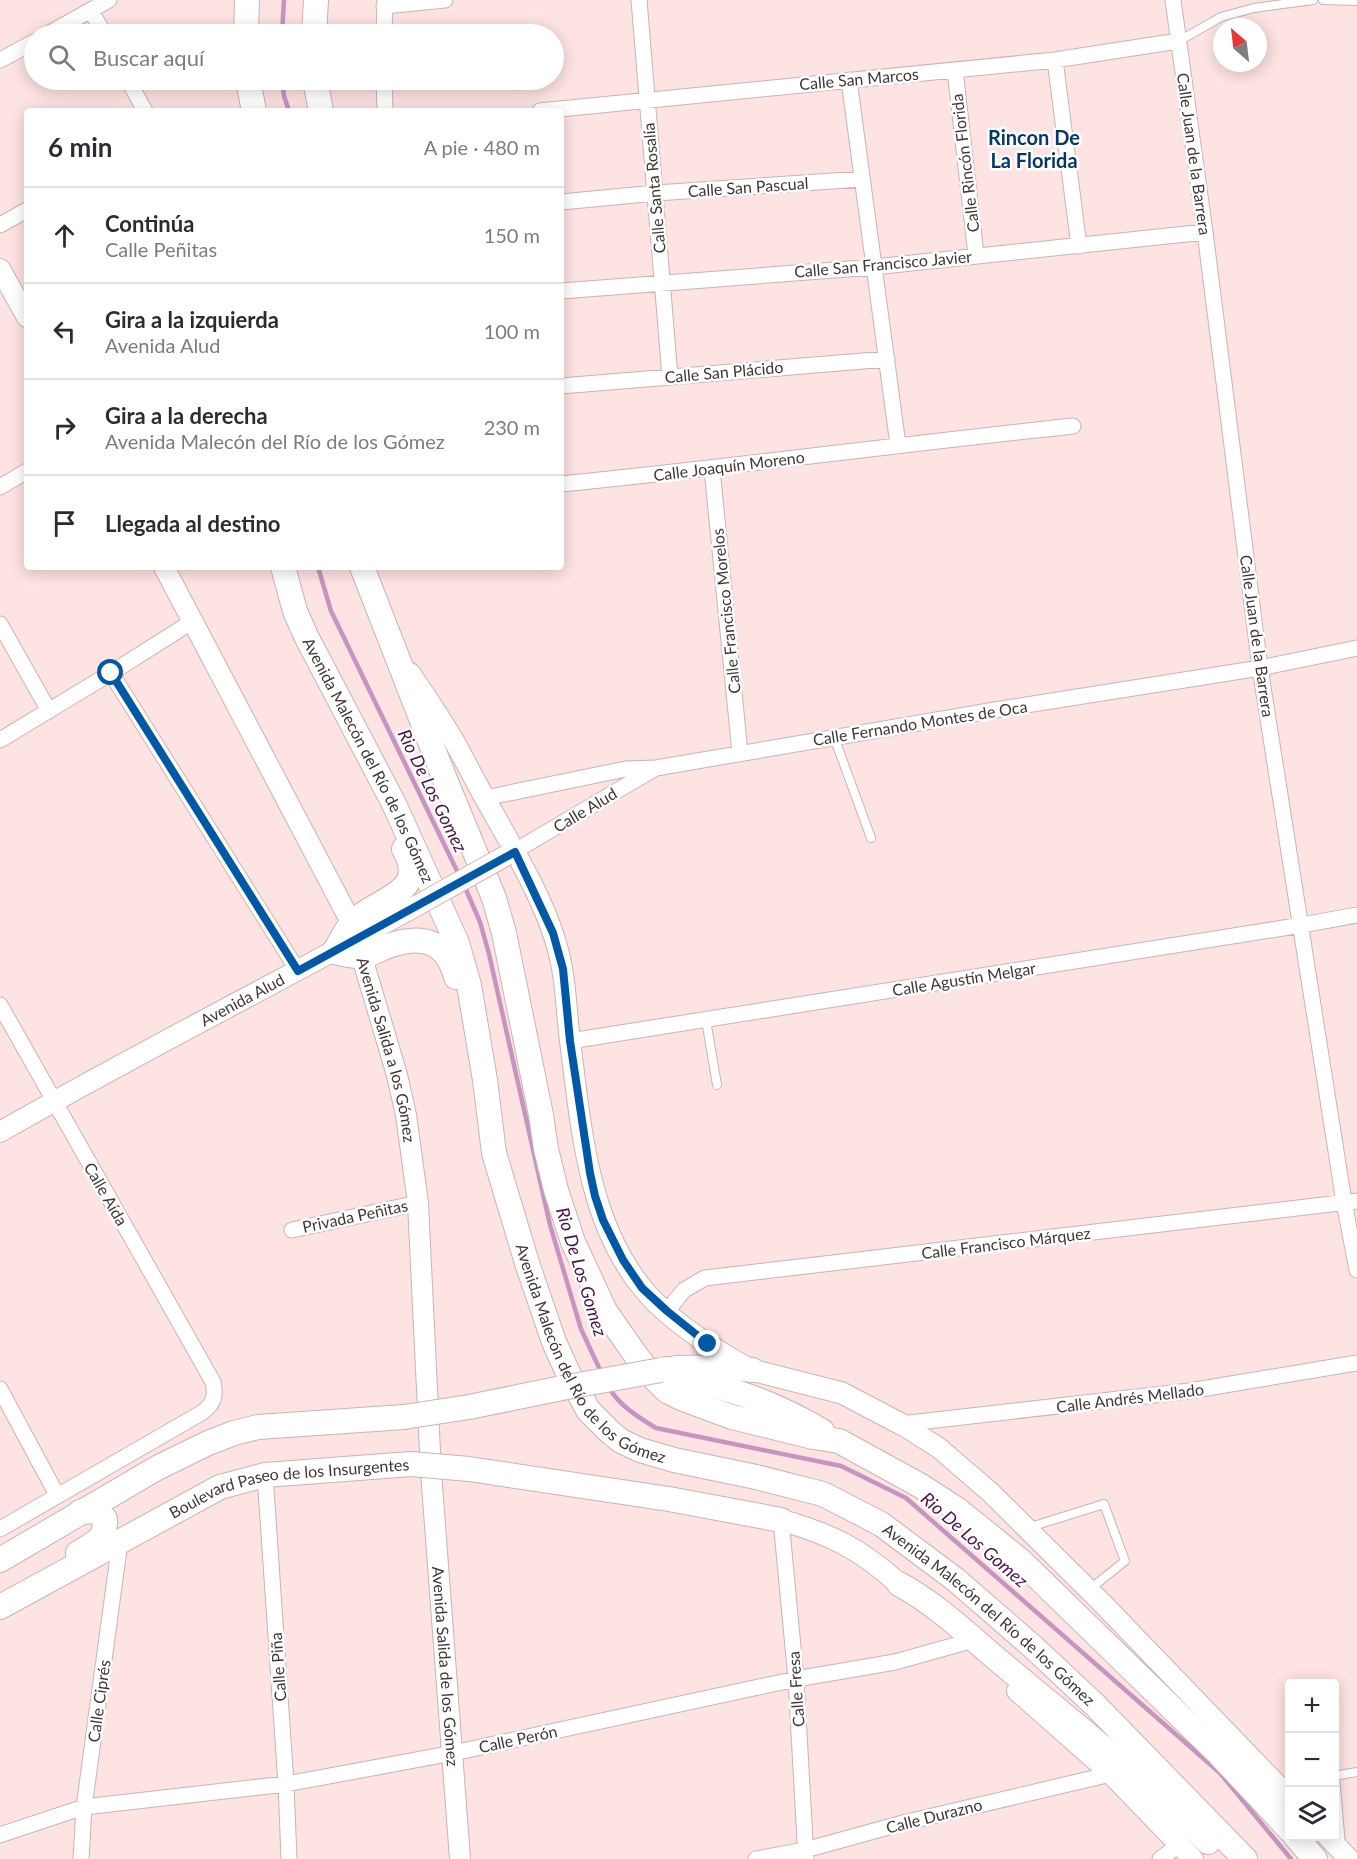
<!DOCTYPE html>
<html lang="es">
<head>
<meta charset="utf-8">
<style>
	:root { --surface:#fff; --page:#f2f2f3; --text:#2b2b33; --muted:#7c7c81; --line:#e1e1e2 }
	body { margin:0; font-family:Lato,sans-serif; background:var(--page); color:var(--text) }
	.controls { position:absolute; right:18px; bottom:18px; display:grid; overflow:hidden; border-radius:6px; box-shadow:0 3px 15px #0003 }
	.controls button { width:54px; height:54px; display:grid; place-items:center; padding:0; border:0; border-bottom:2px solid var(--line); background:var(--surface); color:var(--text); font:30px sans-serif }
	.compass { position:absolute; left:1213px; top:18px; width:54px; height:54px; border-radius:50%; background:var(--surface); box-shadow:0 3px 15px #0003; rotate:332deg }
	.stop { position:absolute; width:18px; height:18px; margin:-14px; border:4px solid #0058a6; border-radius:50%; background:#fff }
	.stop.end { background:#0058a6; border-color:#fff; box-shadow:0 2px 6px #0008 }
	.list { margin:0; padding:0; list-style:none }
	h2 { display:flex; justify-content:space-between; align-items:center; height:78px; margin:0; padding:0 24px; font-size:26px }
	h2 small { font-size:20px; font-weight:400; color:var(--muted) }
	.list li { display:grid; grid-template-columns:39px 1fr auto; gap:18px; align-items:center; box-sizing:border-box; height:96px; padding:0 24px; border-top:2px solid var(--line) }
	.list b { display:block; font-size:22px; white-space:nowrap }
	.list p { margin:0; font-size:20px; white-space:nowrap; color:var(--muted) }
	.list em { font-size:20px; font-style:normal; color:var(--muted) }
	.icon { flex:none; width:33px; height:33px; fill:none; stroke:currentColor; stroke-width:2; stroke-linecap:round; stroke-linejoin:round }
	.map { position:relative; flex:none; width:1357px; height:1859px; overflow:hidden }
	.search { position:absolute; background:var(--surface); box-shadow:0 3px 15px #0003; left:24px; top:24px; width:540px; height:66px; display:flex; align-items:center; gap:15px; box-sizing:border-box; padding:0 21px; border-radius:33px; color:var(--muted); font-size:22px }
	.panel { position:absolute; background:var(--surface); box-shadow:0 3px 15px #0003; left:24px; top:108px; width:540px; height:462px; border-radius:6px }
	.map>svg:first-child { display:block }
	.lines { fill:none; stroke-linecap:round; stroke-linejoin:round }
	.stream { stroke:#c694c1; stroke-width:4.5 }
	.service-casing { stroke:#ccb3b1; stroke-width:10 }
	.minor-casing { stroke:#ccb3b1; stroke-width:17 }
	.tertiary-casing { stroke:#ccb3b1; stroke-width:22 }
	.secondary-casing { stroke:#ccb3b1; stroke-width:23 }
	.primary-casing { stroke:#ccb3b1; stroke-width:26 }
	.service { stroke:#fff; stroke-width:8 }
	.minor { stroke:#fff; stroke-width:15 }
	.tertiary { stroke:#fff; stroke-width:20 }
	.secondary { stroke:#fff; stroke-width:21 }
	.primary { stroke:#fff; stroke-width:24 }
	.tertiary-bridge-casing { stroke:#ccb3b1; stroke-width:22; stroke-linecap:butt }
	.primary-bridge-casing { stroke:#ccb3b1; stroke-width:26; stroke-linecap:butt }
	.tertiary-bridge { stroke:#fff; stroke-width:20 }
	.primary-bridge { stroke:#fff; stroke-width:24 }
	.route { stroke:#0058a6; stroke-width:8 }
	.labels { text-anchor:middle; stroke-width:5; stroke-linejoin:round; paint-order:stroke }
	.street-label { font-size:16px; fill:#403636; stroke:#fff }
	.water-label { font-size:18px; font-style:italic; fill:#4e124b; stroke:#fff }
	.quarter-label { font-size:20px; font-weight:bold; fill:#05386a; stroke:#fff }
</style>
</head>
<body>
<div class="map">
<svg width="1357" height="1859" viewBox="0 0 1357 1859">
	<rect width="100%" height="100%" fill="#fde3e1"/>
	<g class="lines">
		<path class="stream" d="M282 34 284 0
			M282 80 284 96 289 111
			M318 567 331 611 459 875
			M464 885 480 922 489 954 550 1225 581 1329 601 1372
			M609 1388C620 1406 638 1417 656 1428L841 1466 906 1498 1220 1773 1291 1859"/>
		<g class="service-casing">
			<path id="service" d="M1323 0 1357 1
				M1179 41 1221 17 1254 8 1313 0
				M834 737 871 838
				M706 1020 717 1085
				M1027 1528 1104 1504 1125 1561 1090 1589
				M1334 1776 1357 1772
				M1335 1776 1341 1846"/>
		</g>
		<g class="minor-casing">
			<path id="minor" d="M639 0 670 377
				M1173 0 1205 232 1260 668 1344 1202 1357 1270
				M384 6 445 0
				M91 11 104 34
				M48 34 109 0
				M384 34 385 0
				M0 60 34 42
				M1055 60 1079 246
				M955 70 976 255
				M128 80 145 111
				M384 80 385 111
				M849 80 898 445
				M540 111 1055 60 1178 41
				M561 202 656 193 862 179
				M0 225 27 210
				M561 291 874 267 1205 232
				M561 386 887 359
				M712 469 740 753
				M561 484C732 467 902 444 1073 426
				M0 487 27 471
				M0 624 49 711
				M111 673 298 971
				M0 740 111 673 193 621
				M485 798 626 769 656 768 995 710 1260 668 1357 648
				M515 851 654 769
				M0 1005 213 1382C216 1396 214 1403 203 1412L0 1529
				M570 1041 1302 925 1357 915
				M292 1230 418 1203
				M667 1311 684 1290 705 1278 1357 1201
				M0 1389 57 1495
				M901 1424 1189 1391 1357 1363
				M265 1475 286 1784 289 1859
				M781 1520 796 1679 806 1859
				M0 1835 84 1807 286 1784 453 1753 796 1679 895 1662 963 1643
				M81 1859 84 1807 120 1542
				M756 1859 805 1850 903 1823 1111 1774
				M1160 1859 1180 1844"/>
		</g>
		<g class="tertiary-casing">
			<g id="tertiary">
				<path d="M0 269 27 317"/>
				<path id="s1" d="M164 567 352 924 397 1075 406 1115 418 1203 431 1472 460 1859"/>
				<path d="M410 673C425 695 441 718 454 741 467 764 478 787 491 809 514 850 543 898 556 943 566 975 566 1009 570 1041 581 1125 587 1222 644 1290 669 1320 714 1349 748 1368"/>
				<path id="s2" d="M0 1132C138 1053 279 982 418 905"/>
				<path d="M901 1424 939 1448 990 1492 1101 1602 1290 1798"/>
				<path d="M1017 1691 1111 1774 1193 1859"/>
				<path d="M1327 1836 1349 1859"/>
			</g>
		</g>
		<g class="secondary-casing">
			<path id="secondary" d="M752 1370 842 1393 901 1424
				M781 1520C830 1534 861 1549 899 1584"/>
		</g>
		<g class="primary-casing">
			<g id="primary">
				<path d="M246 34 247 0"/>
				<path d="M314 34 316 0"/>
				<path d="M248 80 254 111"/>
				<path d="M315 80 321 111"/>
				<path id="s3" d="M283 567 295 611 306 636 394 804 457 943 469 985 485 1080 494 1153 527 1263 554 1342 569 1375 588 1410 610 1432 621 1441 640 1450 674 1460 756 1477 823 1494 881 1524 956 1580 1033 1647 1095 1705 1245 1859"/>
				<path d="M362 567 444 777 494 898 504 933 541 1115 546 1149 556 1190 573 1242 605 1311 635 1354 650 1374 667 1391 681 1398 732 1417 813 1437 839 1441 921 1486 958 1510 1021 1561 1219 1754 1290 1830"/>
				<path d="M404 849C430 894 376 898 352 923 345 931 340 943 334 952 342 953 353 957 362 956 370 955 380 949 388 946 422 934 446 940 456 977"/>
				<path d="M676 1368 728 1367 752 1370"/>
				<path d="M666 1369C684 1378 703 1382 723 1388 758 1398 790 1412 822 1431"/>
				<path d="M469 1407 562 1388"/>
				<path d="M469 1469 669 1499 781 1520"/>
				<path d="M78 1553C94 1543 106 1540 105 1519L97 1511 80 1512"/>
				<path d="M0 1560 157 1468 208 1443 234 1433 258 1427 404 1417"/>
				<path d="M899 1584C940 1606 974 1641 1011 1671 1078 1727 1146 1781 1208 1842"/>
				<path id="s4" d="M0 1607 220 1487 265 1475 411 1464"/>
				<path d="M1295 1836 1315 1859"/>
			</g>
		</g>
		<use href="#service" class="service"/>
		<use href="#minor" class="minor"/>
		<use href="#tertiary" class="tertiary"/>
		<use href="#secondary" class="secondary"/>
		<use href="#primary" class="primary"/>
		<g class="tertiary-bridge-casing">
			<path id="tertiary-bridge" d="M418 905 507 855"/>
		</g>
		<g class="primary-bridge-casing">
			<path id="primary-bridge" d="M562 1388 661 1370
				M404 1417 469 1407
				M411 1464 469 1469"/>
		</g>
		<use href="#tertiary-bridge" class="tertiary-bridge"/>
		<use href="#primary-bridge" class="primary-bridge"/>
	</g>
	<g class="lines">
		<path class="route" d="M111 673 298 971 515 852 553 933 563 969 570 1041 590 1173 595 1196 603 1220 623 1260 642 1288 667 1311 708 1344"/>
	</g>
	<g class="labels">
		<g class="street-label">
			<text transform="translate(859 79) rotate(-5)" y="6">Calle San Marcos</text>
			<text transform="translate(1194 154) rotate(82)" y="6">Calle Juan de la Barrera</text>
			<text transform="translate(965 163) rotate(-97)" y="6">Calle Rincón Florida</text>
			<text transform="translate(748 187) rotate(-4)" y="6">Calle San Pascual</text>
			<text transform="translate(654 188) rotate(-95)" y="6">Calle Santa Rosalía</text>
			<text transform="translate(883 264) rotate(-5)" y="6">Calle San Francisco Javier</text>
			<text transform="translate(724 372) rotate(-5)" y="6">Calle San Plácido</text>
			<text transform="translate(729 466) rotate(-7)" y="6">Calle Joaquín Moreno</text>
			<text transform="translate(726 611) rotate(-96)" y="6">Calle Francisco Morelos</text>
			<text transform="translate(1257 636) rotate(82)" y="6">Calle Juan de la Barrera</text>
			<text transform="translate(920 723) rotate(-9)" y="6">Calle Fernando Montes de Oca</text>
			<text dy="6" stroke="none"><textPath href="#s3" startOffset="212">Avenida Malecón del Río de los Gómez</textPath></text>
			<text transform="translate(585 810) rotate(-31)" y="6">Calle Alud</text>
			<text transform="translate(964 979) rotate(-9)" y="6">Calle Agustín Melgar</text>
			<text dy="6" stroke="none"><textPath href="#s2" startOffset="276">Avenida Alud</textPath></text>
			<text dy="6" stroke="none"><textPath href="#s1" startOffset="534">Avenida Salida a los Gómez</textPath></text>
			<text transform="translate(106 1194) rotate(60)" y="6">Calle Aída</text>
			<text transform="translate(355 1216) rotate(-12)" y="6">Privada Peñitas</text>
			<text transform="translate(1006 1243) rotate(-7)" y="6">Calle Francisco Márquez</text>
			<text dy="6" stroke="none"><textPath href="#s3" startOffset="860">Avenida Malecón del Río de los Gómez</textPath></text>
			<text transform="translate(1130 1398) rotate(-7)" y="6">Calle Andrés Mellado</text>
			<text dy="6" stroke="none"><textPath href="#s4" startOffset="318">Boulevard Paseo de los Insurgentes</textPath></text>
			<text dy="6" stroke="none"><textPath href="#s3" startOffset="1364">Avenida Malecón del Río de los Gómez</textPath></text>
			<text dy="6" stroke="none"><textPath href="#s1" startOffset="1155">Avenida Salida de los Gómez</textPath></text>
			<text transform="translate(278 1667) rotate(-94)" y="6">Calle Piña</text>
			<text transform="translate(796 1689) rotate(-94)" y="6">Calle Fresa</text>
			<text transform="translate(99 1701) rotate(-82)" y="6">Calle Ciprés</text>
			<text transform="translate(518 1739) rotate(-12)" y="6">Calle Perón</text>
			<text transform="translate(934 1816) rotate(-14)" y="6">Calle Durazno</text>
		</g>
		<g class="water-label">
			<text transform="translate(432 791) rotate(64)" y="6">Rio De Los Gomez</text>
			<text transform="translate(581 1272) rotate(73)" y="6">Rio De Los Gomez</text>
			<text transform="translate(974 1540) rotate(41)" y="6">Rio De Los Gomez</text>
		</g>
		<g class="quarter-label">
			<text x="1034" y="145">Rincon De<tspan x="1034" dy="23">La Florida</tspan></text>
		</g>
	</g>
</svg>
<div class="controls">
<button>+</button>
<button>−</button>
<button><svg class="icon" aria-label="layers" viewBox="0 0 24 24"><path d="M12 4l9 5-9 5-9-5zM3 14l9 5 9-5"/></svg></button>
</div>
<svg class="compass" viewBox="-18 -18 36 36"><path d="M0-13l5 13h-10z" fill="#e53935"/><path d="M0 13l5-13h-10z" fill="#7c7c81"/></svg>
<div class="stop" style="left:111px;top:673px"></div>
<div class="stop end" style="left:708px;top:1344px"></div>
<div class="search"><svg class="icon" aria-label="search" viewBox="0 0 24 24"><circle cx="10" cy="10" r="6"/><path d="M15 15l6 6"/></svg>Buscar aquí</div>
<section class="panel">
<h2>6 min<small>A pie · 480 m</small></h2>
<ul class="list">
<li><svg class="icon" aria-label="ahead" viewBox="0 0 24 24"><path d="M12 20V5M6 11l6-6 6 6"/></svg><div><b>Continúa</b><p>Calle Peñitas</p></div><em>150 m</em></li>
<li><svg class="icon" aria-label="left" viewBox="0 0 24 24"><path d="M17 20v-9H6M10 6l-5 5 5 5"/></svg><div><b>Gira a la izquierda</b><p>Avenida Alud</p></div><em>100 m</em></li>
<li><svg class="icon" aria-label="right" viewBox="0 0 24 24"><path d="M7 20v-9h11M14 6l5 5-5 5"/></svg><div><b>Gira a la derecha</b><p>Avenida Malecón del Río de los Gómez</p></div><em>230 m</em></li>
<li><svg class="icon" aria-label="arrive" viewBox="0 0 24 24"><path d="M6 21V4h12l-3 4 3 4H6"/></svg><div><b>Llegada al destino</b></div></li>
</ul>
</section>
</div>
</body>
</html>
